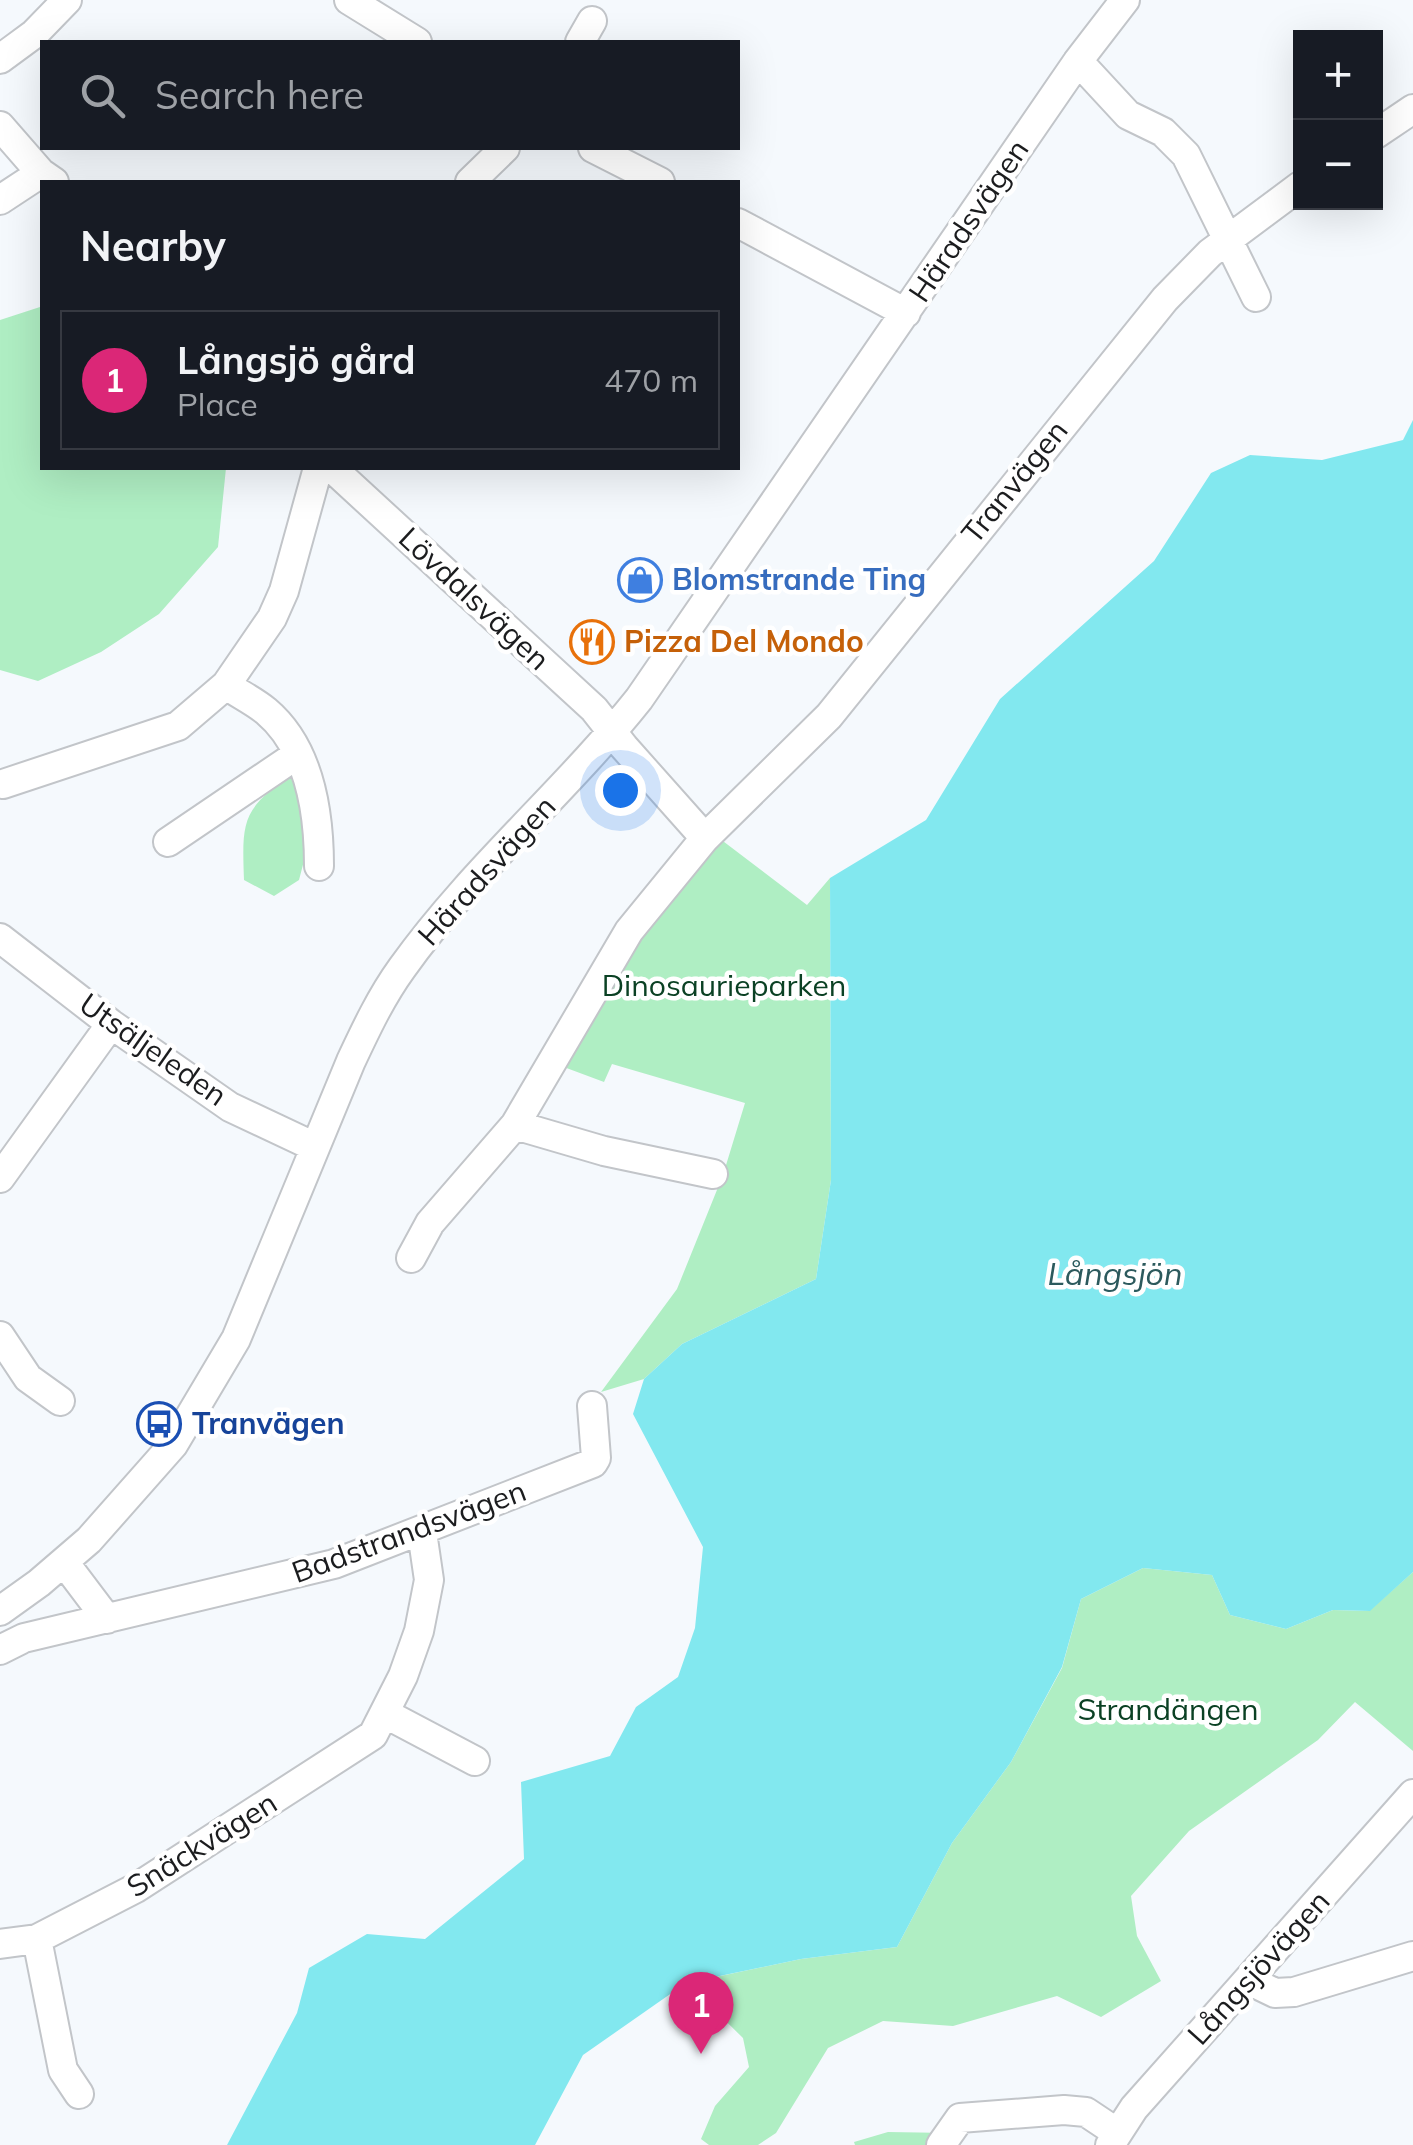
<!DOCTYPE html>
<html lang="en">
<head>
<meta charset="utf-8">
<style>
	:root { --surface:#171b24; --page:#20242c; --text:#f1f3f6; --muted:#9ea1a6; --line:#363941; --accent:#db2777 }
	body { margin:0; font-family:Mulish,sans-serif; background:var(--page); color:var(--text) }
	.controls { position:absolute; right:30px; top:30px; display:grid; overflow:hidden; border-radius:0px; box-shadow:0 10px 40px #0002 }
	.controls button { width:90px; height:90px; display:grid; place-items:center; padding:0; border:0; border-bottom:2px solid var(--line); background:var(--surface); color:var(--text); font:50px sans-serif }
	.you { position:absolute; left:620px; top:790px; width:35px; height:35px; margin:-25px; border:8px solid #fff; border-radius:50%; background:#1a73e8; box-shadow:0 0 0 15px #1a73e833 }
	.badge { display:grid; place-items:center; width:65px; height:65px; border-radius:50%; background:var(--accent); color:#fff; font-size:32px; font-weight:700 }
	.pin { position:absolute; translate:-50% -82px; filter:drop-shadow(0 2px 5px #0008) }
	.pin::after { content:''; position:absolute; top:52px; width:35px; height:30px; background:inherit; clip-path:polygon(0 0,100% 0,50% 100%) }
	.list { margin:0; padding:0; list-style:none }
	h2 { display:flex; justify-content:space-between; align-items:center; height:130px; margin:0; padding:0 40px; font-size:42px }
	h2 small { font-size:32px; font-weight:400; color:var(--muted) }
	.list li { display:grid; grid-template-columns:65px 1fr auto; gap:30px; align-items:center; box-sizing:border-box; height:140px; margin:0 20px 20px; padding:0 20px; border:2px solid var(--line); border-radius:0px }
	.list b { display:block; font-size:38px; white-space:nowrap }
	.list p { margin:0; font-size:32px; white-space:nowrap; color:var(--muted) }
	.list em { font-size:32px; font-style:normal; color:var(--muted) }
	.icon { flex:none; width:55px; height:55px; fill:none; stroke:currentColor; stroke-width:2; stroke-linecap:round; stroke-linejoin:round }
	.map { position:relative; flex:none; width:1413px; height:2145px; overflow:hidden }
	.search { position:absolute; background:var(--surface); box-shadow:0 10px 40px #0002; left:40px; top:40px; width:700px; height:110px; display:flex; align-items:center; gap:25px; box-sizing:border-box; padding:0 35px; border-radius:0px; color:var(--muted); font-size:38px }
	.panel { position:absolute; background:var(--surface); box-shadow:0 10px 40px #0002; left:40px; top:180px; width:700px; height:290px; border-radius:0px }
	.map>svg:first-child { display:block }
	.green { fill:#afeec3 }
	.water { fill:#82e8ef }
	.lines { fill:none; stroke-linecap:round; stroke-linejoin:round }
	.minor-casing { stroke:#c2c5c9; stroke-width:32 }
	.minor { stroke:#fff; stroke-width:28 }
	.labels { text-anchor:middle; stroke-width:9; stroke-linejoin:round; paint-order:stroke }
	.street-label { font-size:30px; fill:#1b1c1e; stroke:#fff }
	.shop-label { font-size:30px; font-weight:bold; fill:#366cbe; stroke:#fff; text-anchor:start }
	.food-label { font-size:30px; font-weight:bold; fill:#c56008; stroke:#fff; text-anchor:start }
	.park-label { font-size:30px; fill:#0b4124; stroke:#fff }
	.transit-label { font-size:30px; font-weight:bold; fill:#164399; stroke:#fff; text-anchor:start }
	.water-label { font-size:32px; font-style:italic; fill:#2c5a5d; stroke:#fff }
</style>
</head>
<body>
<div class="map">
<svg width="1413" height="2145" viewBox="0 0 1413 2145">
	<rect width="100%" height="100%" fill="#f5f9fd"/>
	<path class="green" d="M40 307 42 308V468H226L218 547 159 614 101 652 38 681 0 670V320Z
		M293 775 311 834 299 880 274 896 244 880C242 822 241 808 293 775Z
		M711 832 807 905 830 878 831 1180 816 1279 682 1344 644 1379 601 1392 677 1289 723 1175 745 1103 612 1064 604 1082 553 1063Z
		M1143 1568 1212 1575 1230 1615 1286 1629 1333 1610 1369 1611 1413 1572V1751L1355 1702 1318 1740 1189 1831 1131 1896 1137 1936 1161 1981 1101 2017 1057 1996 953 2026 883 2021 828 2048 776 2133 758 2145H709L701 2139 715 2106 749 2067 743 2038 687 1983 801 1959 897 1947 952 1843 1011 1762 1062 1668 1081 1599Z
		M888 2132 950 2133 941 2145H855L854 2142Z"/>
	<path class="water" d="M1413 420V1572L1370 1611 1333 1610 1286 1629 1230 1615 1212 1575 1143 1568 1081 1599 1062 1667 1011 1762 952 1843 897 1947 801 1959 686 1983 583 2055 535 2145H227L297 2013 309 1968 367 1934 425 1939 524 1859 521 1782 610 1756 636 1707 678 1677 695 1628 703 1547 633 1414 644 1379 682 1344 816 1279 831 1180 830 878 926 820 1000 699 1154 561 1211 473 1250 455 1322 460 1403 440Z"/>
	<g class="lines">
		<g class="minor-casing">
			<path id="minor" d="M349 0 417 42
				M580 42 592 21
				M0 59 34 34 67 0
				M1078 61 1128 115 1163 132 1186 155 1256 297
				M0 126 41 173 54 182
				M1376 134 1413 109
				M593 148 660 182
				M470 182 505 148
				M0 200 41 173
				M738 223 906 313
				M332 468 594 709 624 747 705 838
				M226 685C239 694 254 701 266 711 310 748 319 814 319 866
				M3 784 178 726 226 685 272 618 284 591 318 468
				M168 842 298 754
				M0 938 111 1024 230 1107 315 1147
				M515 1125 604 1151 713 1174
				M0 1178 111 1024
				M411 1258 430 1223 515 1125 629 931 705 838 829 716 1165 299 1210 253 1300 186
				M0 1336 28 1378 60 1401
				M64 1562 107 1619
				M0 1611 39 1583 89 1540 173 1445 236 1339 351 1061C366 1029 381 997 402 968 471 871 565 792 639 699L1078 61 1125 0
				M0 1650 24 1638 334 1564 593 1463 596 1458 592 1406
				M386 1714 475 1761
				M37 1939 63 2070 79 2094
				M0 1944 37 1939 136 1888 373 1735 403 1676 419 1631 429 1580 422 1532
				M1248 1980 1275 1993 1294 1992 1413 1956
				M941 2145 960 2118 1064 2110 1086 2112 1116 2132
				M1110 2145 1134 2108 1413 1794"/>
		</g>
		<use href="#minor" class="minor"/>
	</g>
	<defs>
		<g id="shop-ring" transform="scale(2.25)"><circle r="9.5" fill="#fff" stroke="#3f7fe0" stroke-width="1.5"/><path d="M-5-2.5h2.3a2.7 3.5 0 0 1 5.4 0H5L5.5 6h-11ZM-1.5-2.5h3a1.5 2.3 0 0 0-3 0Z" fill="#3f7fe0"/></g>
		<g id="restaurant-ring" transform="scale(2.25)"><circle r="9.5" fill="#fff" stroke="#e8710a" stroke-width="1.5"/><path d="M-5-6h1v4h1v-4h1v4h1v-4h1v5L-1.5 .5V6h-2V.5L-5-1ZM5-6V6H3V1.5H1.5Q1.5-4 5-6Z" fill="#e8710a"/></g>
		<g id="bus-ring" transform="scale(2.25)"><circle r="9.5" fill="#fff" stroke="#1a4fb4" stroke-width="1.5"/><path d="M-5-6H5V4H4V6H2V4H-2V6H-4V4H-5ZM-3.5-4V0h7V-4ZM-3.5 1.2v1.5H-2V1.2ZM2 1.2v1.5H3.5V1.2Z" fill="#1a4fb4"/></g>
	</defs>
	<g fill-rule="evenodd">
		<use href="#shop-ring" x="640" y="580"/>
		<use href="#restaurant-ring" x="592" y="642"/>
		<use href="#bus-ring" x="159" y="1424"/>
	</g>
	<g class="labels">
		<g class="street-label">
			<text transform="translate(969 221) rotate(-56)" y="10">Häradsvägen</text>
			<text transform="translate(1015 482) rotate(-51)" y="10">Tranvägen</text>
			<text transform="translate(474 599) rotate(43)" y="10">Lövdalsvägen</text>
			<text transform="translate(487 871) rotate(-48)" y="10">Häradsvägen</text>
			<text transform="translate(153 1050) rotate(35)" y="10">Utsäljeleden</text>
			<text transform="translate(409 1532) rotate(-20)" y="10">Badstrandsvägen</text>
			<text transform="translate(202 1845) rotate(-32)" y="10">Snäckvägen</text>
			<text transform="translate(1259 1968) rotate(-48)" y="10">Långsjövägen</text>
		</g>
		<g class="shop-label">
			<text x="672" y="590">Blomstrande Ting</text>
		</g>
		<g class="food-label">
			<text x="624" y="652">Pizza Del Mondo</text>
		</g>
		<g class="park-label">
			<text x="724" y="996">Dinosaurieparken</text>
			<text x="1168" y="1720">Strandängen</text>
		</g>
		<g class="transit-label">
			<text x="192" y="1434">Tranvägen</text>
		</g>
		<g class="water-label">
			<text x="1115" y="1285">Långsjön</text>
		</g>
	</g>
</svg>
<div class="controls">
<button>+</button>
<button>−</button>
</div>
<div class="you"></div>
<div class="pin badge" style="left:701px;top:2054px">1</div>
<div class="search"><svg class="icon" aria-label="search" viewBox="0 0 24 24"><circle cx="10" cy="10" r="6"/><path d="M15 15l6 6"/></svg>Search here</div>
<section class="panel">
<h2>Nearby<small></small></h2>
<ul class="list">
<li><span class="badge">1</span><div><b>Långsjö gård</b><p>Place</p></div><em>470 m</em></li>
</ul>
</section>
</div>
</body>
</html>
